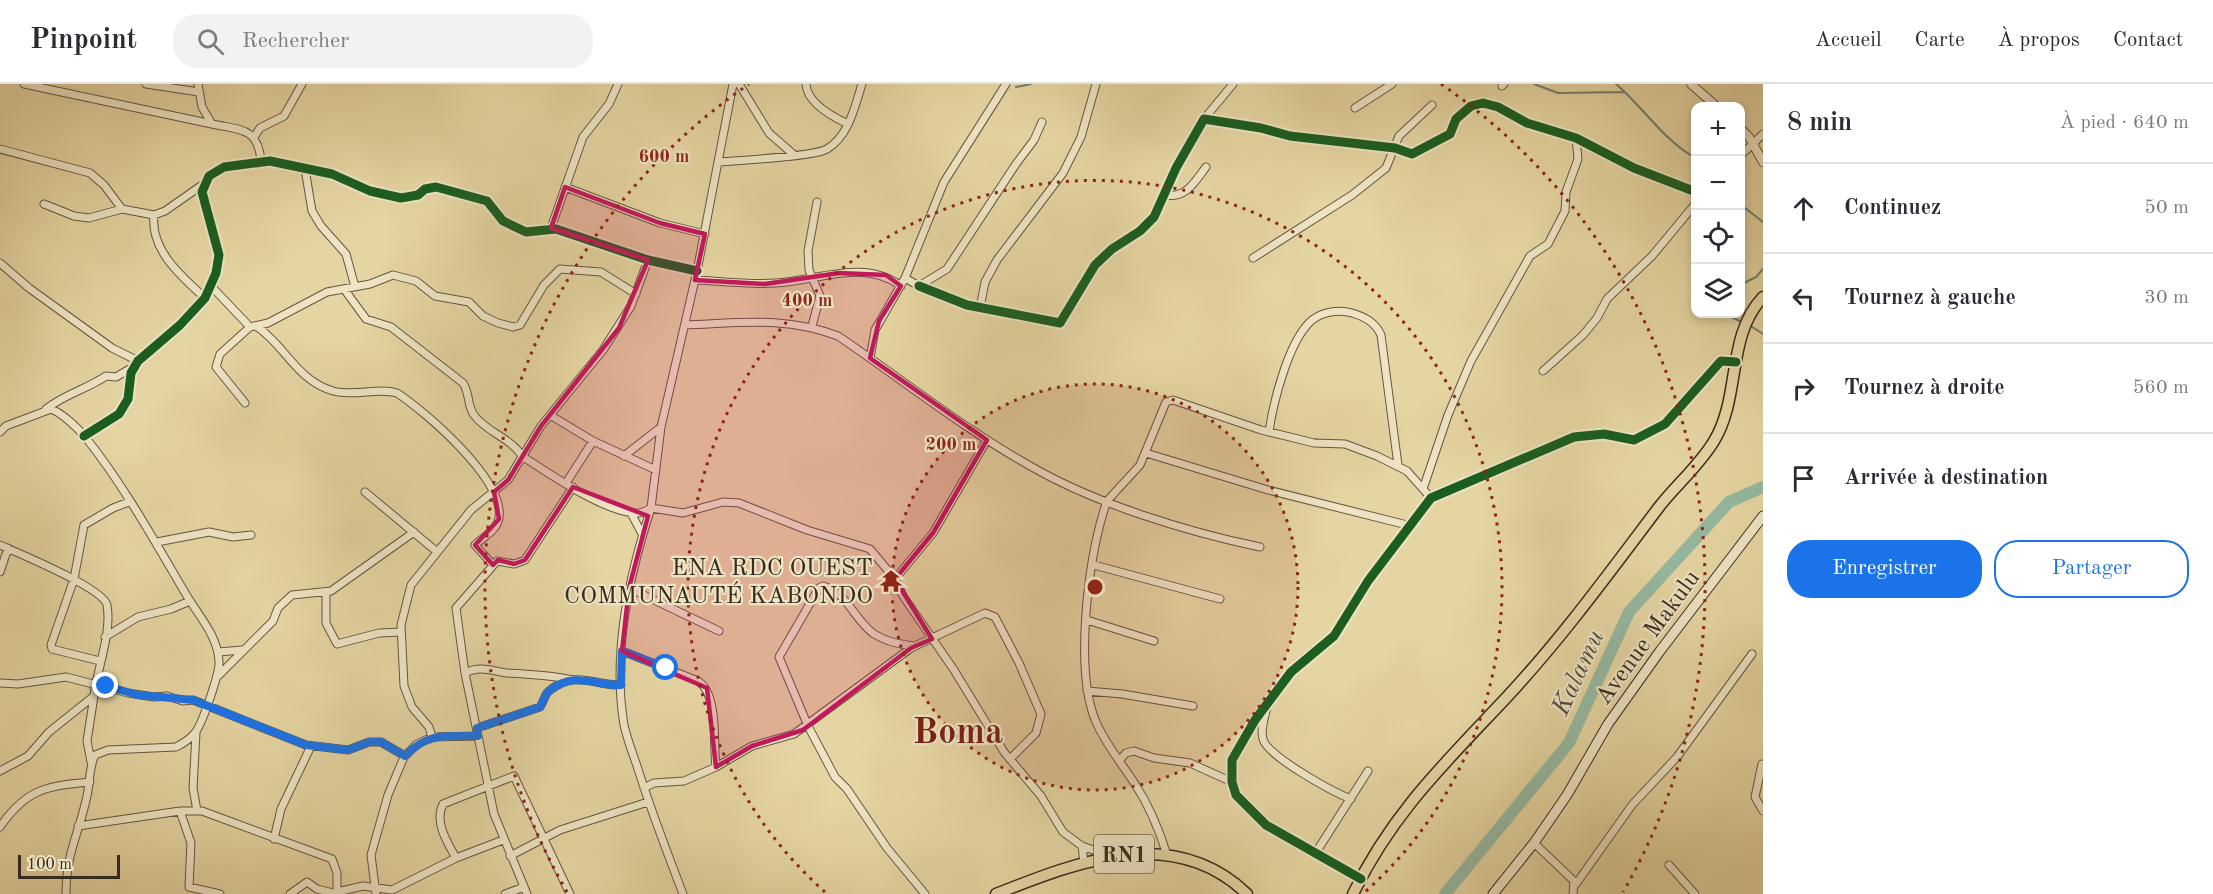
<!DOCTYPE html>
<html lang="fr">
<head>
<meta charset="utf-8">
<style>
	:root { --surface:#fff; --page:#f2f2f3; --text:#2b2b33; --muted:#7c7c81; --line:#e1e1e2; --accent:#1a73e8 }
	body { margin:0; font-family:"Old Standard TT",serif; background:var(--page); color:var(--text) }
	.controls { position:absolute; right:18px; top:18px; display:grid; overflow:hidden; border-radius:12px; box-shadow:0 3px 9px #0003 }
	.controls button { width:54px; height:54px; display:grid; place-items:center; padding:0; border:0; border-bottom:2px solid var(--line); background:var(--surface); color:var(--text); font:30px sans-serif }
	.scale { position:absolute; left:18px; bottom:15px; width:102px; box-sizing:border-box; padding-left:6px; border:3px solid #382b1f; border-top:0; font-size:16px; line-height:21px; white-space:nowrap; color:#382b1f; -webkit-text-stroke:4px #eee4c3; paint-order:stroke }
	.stop { position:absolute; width:18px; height:18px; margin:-14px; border:4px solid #1a73e8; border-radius:50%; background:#fff }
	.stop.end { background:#1a73e8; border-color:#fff; box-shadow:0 2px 6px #0008 }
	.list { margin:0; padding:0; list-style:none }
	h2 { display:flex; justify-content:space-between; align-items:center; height:78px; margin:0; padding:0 24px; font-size:26px }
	h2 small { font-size:20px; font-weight:400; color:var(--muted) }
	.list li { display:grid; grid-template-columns:39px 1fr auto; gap:18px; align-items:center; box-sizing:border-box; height:90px; padding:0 24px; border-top:2px solid var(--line) }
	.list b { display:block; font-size:22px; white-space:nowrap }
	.list em { font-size:20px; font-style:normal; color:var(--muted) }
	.actions { display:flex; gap:12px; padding:18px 24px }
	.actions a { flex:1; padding:14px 0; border:2px solid var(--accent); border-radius:24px; text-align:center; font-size:21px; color:var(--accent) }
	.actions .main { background:var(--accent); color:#fff }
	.icon { flex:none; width:33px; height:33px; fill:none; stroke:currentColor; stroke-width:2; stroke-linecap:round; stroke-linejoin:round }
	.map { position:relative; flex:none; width:1763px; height:810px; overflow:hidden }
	header { display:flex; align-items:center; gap:36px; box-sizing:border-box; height:84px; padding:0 30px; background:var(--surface); border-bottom:2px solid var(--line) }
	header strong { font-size:28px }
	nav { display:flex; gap:33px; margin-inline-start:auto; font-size:21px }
	.search { width:420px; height:54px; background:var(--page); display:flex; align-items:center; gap:15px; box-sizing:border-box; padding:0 21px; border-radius:24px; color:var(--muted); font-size:22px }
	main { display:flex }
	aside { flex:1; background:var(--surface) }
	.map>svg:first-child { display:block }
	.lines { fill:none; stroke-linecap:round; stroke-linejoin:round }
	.stream { stroke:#70806e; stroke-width:2 }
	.river { stroke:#96b9a2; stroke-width:12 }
	.minor-casing { stroke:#635640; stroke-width:9 }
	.tertiary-casing { stroke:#635640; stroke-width:10 }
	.secondary-casing { stroke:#382b1f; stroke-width:11 }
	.trunk-casing { stroke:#382b1f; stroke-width:13 }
	.minor { stroke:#eee4c3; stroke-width:7 }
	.tertiary { stroke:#eee4c3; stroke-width:8 }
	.secondary { stroke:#eee4c3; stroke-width:9 }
	.trunk { stroke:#e5d5a2; stroke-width:10 }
	.cycleway-casing { stroke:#eee4c3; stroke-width:13 }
	.cycleway { stroke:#1b5e20; stroke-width:9 }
	.route { stroke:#1a73e8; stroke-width:8 }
	.marked { fill:#c2185b; fill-opacity:0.2; stroke:#c2185b; stroke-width:4.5; stroke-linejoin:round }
	.ring { fill:none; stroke:#8f2418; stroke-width:3; stroke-dasharray:3 6 }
	.labels { text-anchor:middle; stroke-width:4.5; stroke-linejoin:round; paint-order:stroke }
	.shield { fill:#eee4c3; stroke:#6f6250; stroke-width:1.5 }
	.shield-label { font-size:22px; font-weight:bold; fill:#382b1f }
	.poi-label { font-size:24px; fill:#382b1f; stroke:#eee4c3; text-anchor:end }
	.street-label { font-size:24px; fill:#382b1f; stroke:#eee4c3 }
	.water-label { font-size:26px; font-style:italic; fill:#504e40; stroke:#eee4c3 }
	.town-label { font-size:36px; font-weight:bold; fill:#7a1f14; stroke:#eee4c3 }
	.centre { fill:#8f2418; stroke:#eee4c3; stroke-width:3 }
	.ring-label { font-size:18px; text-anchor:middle; font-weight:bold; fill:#8f2418; stroke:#eee4c3; stroke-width:4.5; stroke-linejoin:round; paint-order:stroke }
</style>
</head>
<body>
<header>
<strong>Pinpoint</strong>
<div class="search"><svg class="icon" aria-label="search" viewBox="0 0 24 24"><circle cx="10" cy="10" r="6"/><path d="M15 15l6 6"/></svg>Rechercher</div>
<nav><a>Accueil</a><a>Carte</a><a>À propos</a><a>Contact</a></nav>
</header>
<main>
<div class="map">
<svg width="1763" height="810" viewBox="0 0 1763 810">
	<rect width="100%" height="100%" fill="#e5d5a2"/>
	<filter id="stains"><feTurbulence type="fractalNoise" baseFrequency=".00333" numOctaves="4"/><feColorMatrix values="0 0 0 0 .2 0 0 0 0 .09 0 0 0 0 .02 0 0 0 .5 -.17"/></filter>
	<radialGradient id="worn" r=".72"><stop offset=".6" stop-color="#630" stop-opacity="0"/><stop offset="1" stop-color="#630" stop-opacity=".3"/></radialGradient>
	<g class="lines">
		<path class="stream" d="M1534 0 1558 9 1625 8
			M1616 0C1642 22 1667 60 1696 74
			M1016 3 1031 0
			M1740 120 1763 138
			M1740 201 1756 193 1763 185
			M1725 230 1744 239
			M1749 241 1763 250"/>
		<path class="river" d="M1445 810 1569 659 1629 528 1729 418 1763 403"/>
		<g class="minor-casing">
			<path id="minor" d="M24 0 212 40
				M146 0 199 8
				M198 0 202 23 212 40C240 46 258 43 261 77
				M739 0 769 49 793 70
				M806 0C807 19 833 33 848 40
				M1502 2 1504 0
				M1355 24 1392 0
				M1204 35 1233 0
				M254 53 260 44 284 32 302 0
				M0 65 90 89 104 101 122 125
				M1740 72 1763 50
				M720 78C740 76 813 73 827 65 849 52 855 22 862 0
				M305 85 312 127 321 142 346 170 355 203
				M565 103 660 139 705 150
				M1164 111C1186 115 1194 99 1206 83
				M44 120 74 132 89 134 122 125 154 131 165 127 205 99
				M154 131C150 166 181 192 205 214
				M551 144 583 53 609 20 618 0
				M1253 174 1352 111 1386 84 1399 52 1432 21
				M0 179 29 204 112 264 138 277
				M905 194 919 202 947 185 1016 80 1034 56 1042 38
				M695 196C721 197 748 201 775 199 817 197 864 174 901 202
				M211 202 250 243 220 270 216 283 245 319
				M919 202 967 221 1060 239 1095 181 1112 165 1140 147 1154 133 1176 84 1204 35 1261 44 1290 52 1395 64 1412 70 1450 50 1456 35 1471 22 1483 19 1498 23 1527 39 1576 54 1634 84 1696 108
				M344 205 366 235 391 243 463 299C470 309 467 322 474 331 486 348 511 354 522 372 550 390 601 426 634 429 640 430 646 427 651 424L661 343 697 187 733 0
				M980 224 985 198 997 176 1063 89 1081 53 1096 0
				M685 241C740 239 785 232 838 252 903 296 964 345 1032 383 1096 420 1188 448 1260 463
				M256 242C285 261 296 296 333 307 354 313 379 303 397 309 426 328 505 396 499 434 497 447 483 453 475 461L493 481
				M812 242 820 212 809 186 808 167 817 118
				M250 243 268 239 327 208 370 200 393 191 416 197 435 212 469 218 483 232 498 239 513 243 520 241 544 201 560 185 601 188 636 210
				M870 274 875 246 905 194 944 98 1006 0
				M1543 287 1583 251 1597 234 1607 215 1652 172 1696 119
				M46 325C65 310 87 305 106 292L116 293 133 283
				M550 331 593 357 656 386
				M0 348 6 342 51 325C62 329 78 344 86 354 125 403 155 458 187 512 199 532 218 553 219 577 220 588 202 642 194 650 189 656 182 660 176 663L108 666 95 671C89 683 90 698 87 712 79 750 66 768 66 810
				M1269 348C1273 319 1288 260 1309 239 1319 228 1338 225 1352 229 1365 233 1375 238 1381 251L1398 381
				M84 352 119 330 128 315 131 289 138 277 180 241 205 214 216 189 219 171 202 108 209 92 224 83 270 77 332 90 370 107 401 114 418 111 425 105 436 103 487 117 503 137 526 148 556 145 648 176 697 187
				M1146 369 1268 406 1411 442
				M624 372 661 343
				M566 399 593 357
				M1423 405 1448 331 1471 277 1530 172 1548 160 1565 127 1566 108 1578 75 1576 54
				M365 408 436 467
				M631 429 642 450
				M157 458 209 448 233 453 251 451
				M0 461C18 469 103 504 107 521 112 550 97 584 94 612L49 648 28 672 0 687
				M1094 481 1220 515
				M0 488 8 464
				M895 495 903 512 954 586 1004 668 1041 712 1063 748 1082 762 1110 772
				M629 504 719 547
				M326 509V539L337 560 379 549 401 548
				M1087 536 1154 557
				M105 553 138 533 171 525 190 517
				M914 562C899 560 887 558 874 550 855 537 847 508 823 502L819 504 779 573 808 642 835 693 847 705 887 764 925 810
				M622 567 698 597C719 610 713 661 716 683
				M218 568 242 566
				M100 577 52 565 51 561 74 495 84 441 113 424 129 418
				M465 589C480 581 492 587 507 589 532 591 548 590 573 596
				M219 591 273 537 278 524 292 511 331 507 414 448
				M0 599 18 600 66 593 128 609 154 613 167 612 183 617 193 616 306 661 348 666 369 658H381L405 672
				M1087 607 1122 610 1193 622
				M1267 623C1265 633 1260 645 1263 655 1267 672 1333 708 1351 715
				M477 644 540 623C544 618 544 611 549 607 576 585 595 602 621 601
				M196 649 193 704 197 727
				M432 653 429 643 412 623 404 602 401 541 411 501 471 426 508 396 541 342 603 266 631 222 648 176
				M1119 677 1126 669 1134 667 1154 674 1190 679 1232 698
				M91 678 87 657 94 612
				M1762 680 1755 713 1763 727
				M644 704 654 699 684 697 716 683 752 662 794 650 911 564 985 529 995 533 1019 579 1041 630 1036 649 1010 675
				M180 727 191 759 189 803 220 810
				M78 742 180 727H202L332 775 337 789V809
				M0 743C26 705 46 702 90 698
				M274 755 281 725 311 662
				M1534 759 1574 797 1573 810
				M1082 762 1084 779
				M1315 770 1368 687
				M1167 771C1159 745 1150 723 1135 700 1122 680 1106 661 1096 638 1074 587 1088 479 1104 426L1107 417 1140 381 1166 318 1173 316 1261 346 1314 359 1345 360 1377 372 1407 387 1431 414
				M510 772 560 746 648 718
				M456 774C447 758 434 738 443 720L514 692 570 810
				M1669 781 1695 810
				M1361 795 1266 741 1236 711 1232 698V676L1255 636 1291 588 1334 552 1368 497 1431 414 1574 353 1604 350 1634 356 1665 340 1721 277 1736 278
				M1576 800 1632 721 1677 673 1752 570
				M290 810 307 798 317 805 333 809 363 802 392 806 456 774 503 756
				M376 810 371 771 388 711 404 673 417 660 432 653 478 652
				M505 810 524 803
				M527 810 494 730 465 589 456 524 497 477 514 480 525 476 573 403
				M683 810C667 768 651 727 638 685 633 670 627 655 624 641 612 569 629 492 651 424L683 429 723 418 739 419 807 446 870 465 895 495 933 449 987 356"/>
		</g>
		<g class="tertiary-casing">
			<path id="tertiary" d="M1691 0 1716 22
				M1740 44 1749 53 1763 78"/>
		</g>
		<g class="secondary-casing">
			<path id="secondary" d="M1493 810 1534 759 1567 711 1608 640 1660 567 1763 432"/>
		</g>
		<g class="trunk-casing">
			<path id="trunk" d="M996 810C1077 778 1173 739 1247 810
				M1353 810C1392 729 1446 678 1506 614 1562 554 1609 489 1659 423 1676 401 1699 382 1714 357 1741 313 1726 252 1763 213"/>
		</g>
		<use href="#minor" class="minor"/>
		<use href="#tertiary" class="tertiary"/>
		<use href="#secondary" class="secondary"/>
		<use href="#trunk" class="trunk"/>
		<g class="cycleway-casing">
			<path id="cycleway" d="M919 202 967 221 1060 239 1095 181 1112 165 1140 147 1154 133 1176 84 1204 35 1261 44 1290 52 1395 64 1412 70 1450 50 1456 35 1471 22 1483 19 1498 23 1527 39 1576 54 1634 84 1696 108
				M84 352 119 330 128 315 131 289 138 277 180 241 205 214 216 189 219 171 202 108 209 92 224 83 270 77 332 90 370 107 401 114 418 111 425 105 436 103 487 117 503 137 526 148 556 145 648 176 697 187
				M1361 795 1266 741 1236 711 1232 698V676L1255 636 1291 588 1334 552 1368 497 1431 414 1574 353 1604 350 1634 356 1665 340 1721 277 1736 278"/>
		</g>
		<use href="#cycleway" class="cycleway"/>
	</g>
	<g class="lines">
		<path class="route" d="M106 602 138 611 193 616 306 661 348 666 369 658H381L405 672C429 647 447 653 478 652L477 644 540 623C544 618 544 611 549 607 575 586 595 602 621 601L622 567 666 584"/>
	</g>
	<path class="marked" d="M565 103 660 139 705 150 695 196 765 200 839 189 886 191 901 202 879 237 870 274 987 356 933 449 895 495 932 555 911 564 803 646 752 662 716 683 707 604 622 567 629 504 648 432 573 403 525 476 514 480 498 476 493 481 475 461 499 435 494 408 508 396 541 342 619 244 648 176 551 144Z"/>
	<circle cx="1095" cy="503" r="203" fill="#8f2418" fill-opacity=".12"/>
	<g class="ring">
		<circle cx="1095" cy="503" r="203"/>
		<path d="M825 808A407 407 0 1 1 1365 808"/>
		<path d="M567 808A610 610 0 0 1 749 0M1441 0A610 610 0 0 1 1623 808"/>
	</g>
	<defs>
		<g id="temple-bare" transform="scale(1.8)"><path d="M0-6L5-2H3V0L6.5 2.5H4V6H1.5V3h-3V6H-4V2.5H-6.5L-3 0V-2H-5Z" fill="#8f2418" stroke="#eee4c3" stroke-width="2.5" paint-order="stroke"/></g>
	</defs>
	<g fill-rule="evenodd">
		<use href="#temple-bare" x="891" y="497"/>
	</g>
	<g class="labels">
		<rect class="shield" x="1094" y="751" width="60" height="38" rx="4.5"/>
		<g class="shield-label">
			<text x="1124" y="778">RN1</text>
		</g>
		<g class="poi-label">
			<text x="873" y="491">ENA RDC OUEST<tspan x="873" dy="28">COMMUNAUTÉ KABONDO</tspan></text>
		</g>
		<g class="street-label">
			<text transform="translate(1647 553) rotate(-54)" y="8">Avenue Makulu</text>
		</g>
		<g class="water-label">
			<text transform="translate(1577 588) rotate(-65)" y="9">Kalamu</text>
		</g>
		<g class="town-label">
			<text x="958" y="659">Boma</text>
		</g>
	</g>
	<circle cx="1095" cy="503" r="9" class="centre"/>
	<g class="ring-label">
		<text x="664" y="78">600 m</text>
		<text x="807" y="222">400 m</text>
		<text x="951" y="366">200 m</text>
	</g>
	<rect width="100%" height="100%" filter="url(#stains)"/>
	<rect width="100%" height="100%" fill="url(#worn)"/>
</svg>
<div class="controls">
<button>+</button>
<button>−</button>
<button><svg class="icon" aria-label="locate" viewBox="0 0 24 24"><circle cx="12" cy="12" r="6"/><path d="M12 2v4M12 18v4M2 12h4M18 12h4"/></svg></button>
<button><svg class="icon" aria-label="layers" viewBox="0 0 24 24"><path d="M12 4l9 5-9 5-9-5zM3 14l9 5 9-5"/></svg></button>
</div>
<div class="scale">100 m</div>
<div class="stop" style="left:666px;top:584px"></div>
<div class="stop end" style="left:106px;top:602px"></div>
</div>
<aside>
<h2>8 min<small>À pied · 640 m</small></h2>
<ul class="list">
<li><svg class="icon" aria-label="ahead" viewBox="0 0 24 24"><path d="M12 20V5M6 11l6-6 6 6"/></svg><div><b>Continuez</b></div><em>50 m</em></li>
<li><svg class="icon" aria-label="left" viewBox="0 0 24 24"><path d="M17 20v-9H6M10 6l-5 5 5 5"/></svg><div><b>Tournez à gauche</b></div><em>30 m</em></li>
<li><svg class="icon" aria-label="right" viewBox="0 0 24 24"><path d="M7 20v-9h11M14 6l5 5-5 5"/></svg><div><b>Tournez à droite</b></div><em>560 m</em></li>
<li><svg class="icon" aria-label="arrive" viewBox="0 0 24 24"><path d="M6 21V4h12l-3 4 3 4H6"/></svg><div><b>Arrivée à destination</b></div></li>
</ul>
<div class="actions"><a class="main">Enregistrer</a><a>Partager</a></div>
</aside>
</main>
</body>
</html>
